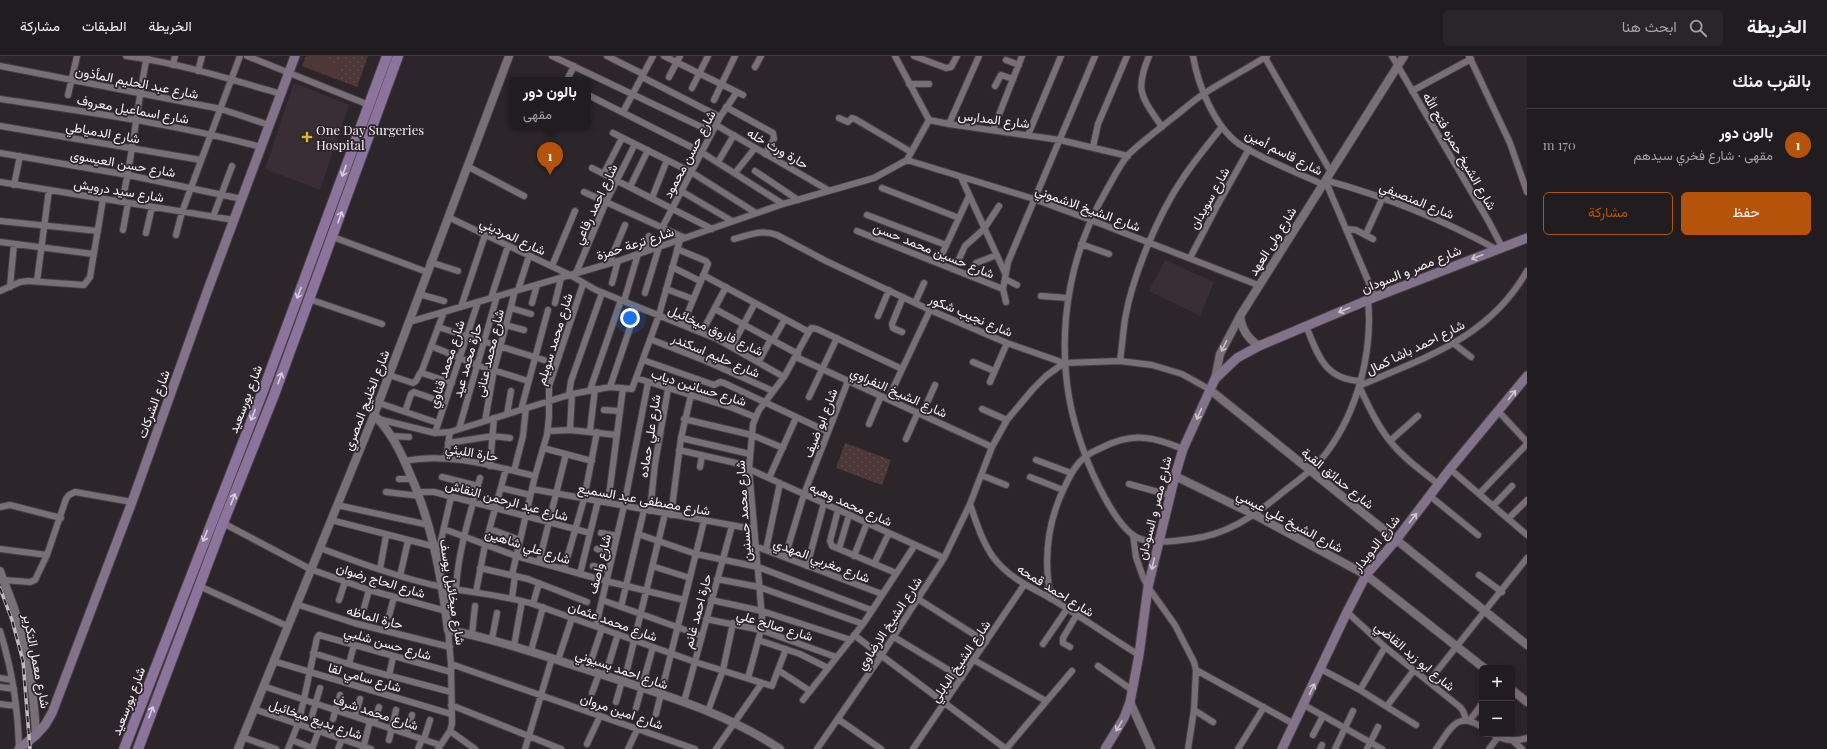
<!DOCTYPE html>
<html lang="ar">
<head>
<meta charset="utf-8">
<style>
	:root { --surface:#211c20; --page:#292529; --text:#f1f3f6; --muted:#a2a1a5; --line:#3e3a3e; --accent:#b45309 }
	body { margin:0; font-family:"Playfair Display",Vazirmatn,serif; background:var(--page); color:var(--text); direction:rtl }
	.controls { position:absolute; right:12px; bottom:12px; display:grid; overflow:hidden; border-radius:6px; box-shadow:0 4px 16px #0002 }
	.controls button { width:36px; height:36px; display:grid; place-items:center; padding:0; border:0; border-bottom:1px solid var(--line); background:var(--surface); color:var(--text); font:20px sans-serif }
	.you { position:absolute; left:630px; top:262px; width:14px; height:14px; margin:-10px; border:3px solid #fff; border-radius:50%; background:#1a73e8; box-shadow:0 0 0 6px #1a73e833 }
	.badge { display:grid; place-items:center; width:26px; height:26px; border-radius:50%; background:var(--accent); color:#fff; font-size:13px; font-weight:700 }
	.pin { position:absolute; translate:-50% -33px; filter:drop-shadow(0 1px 2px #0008) }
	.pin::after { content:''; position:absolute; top:21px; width:14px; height:12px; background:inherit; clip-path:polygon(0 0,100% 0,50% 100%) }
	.popup { position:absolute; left:509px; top:21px; width:82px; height:52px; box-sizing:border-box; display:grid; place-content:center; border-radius:6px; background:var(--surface); filter:drop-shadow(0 1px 3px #0005); font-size:13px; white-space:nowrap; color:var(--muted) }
	.popup b { font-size:15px; color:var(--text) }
	.popup::after { content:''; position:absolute; left:50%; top:100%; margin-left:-8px; border:8px solid transparent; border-top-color:var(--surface) }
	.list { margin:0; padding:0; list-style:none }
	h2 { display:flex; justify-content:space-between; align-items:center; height:52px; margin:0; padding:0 16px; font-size:17px }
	h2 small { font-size:13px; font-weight:400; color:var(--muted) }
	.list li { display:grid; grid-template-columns:26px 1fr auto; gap:12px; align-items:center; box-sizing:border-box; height:72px; padding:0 16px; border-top:1px solid var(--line) }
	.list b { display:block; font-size:15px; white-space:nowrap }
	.list p { margin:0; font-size:13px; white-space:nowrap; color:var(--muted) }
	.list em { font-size:13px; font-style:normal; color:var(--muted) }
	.actions { display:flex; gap:8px; padding:12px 16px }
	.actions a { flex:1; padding:9px 0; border:1px solid var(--accent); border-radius:6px; text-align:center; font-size:14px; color:var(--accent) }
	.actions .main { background:var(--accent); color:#fff }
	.icon { flex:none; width:22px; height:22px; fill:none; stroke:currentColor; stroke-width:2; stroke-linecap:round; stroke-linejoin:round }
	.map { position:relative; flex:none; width:1527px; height:693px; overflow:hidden; direction:ltr }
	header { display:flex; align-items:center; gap:24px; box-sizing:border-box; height:56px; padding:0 20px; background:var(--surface); border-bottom:1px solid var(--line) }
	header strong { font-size:19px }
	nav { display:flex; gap:22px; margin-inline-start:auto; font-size:14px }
	.search { width:280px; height:36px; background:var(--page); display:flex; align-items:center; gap:10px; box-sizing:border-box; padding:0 14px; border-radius:6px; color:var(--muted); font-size:15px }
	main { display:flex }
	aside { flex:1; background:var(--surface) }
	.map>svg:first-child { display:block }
	.built { fill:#392d36 }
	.grass { fill:url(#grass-dots) }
	.garden { fill:#4d3737 }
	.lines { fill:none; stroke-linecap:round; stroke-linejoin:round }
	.minor-casing { stroke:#464045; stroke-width:8 }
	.tertiary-casing { stroke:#464045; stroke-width:10 }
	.secondary-casing { stroke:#464045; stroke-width:11 }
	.primary-casing { stroke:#464045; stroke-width:12 }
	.minor { stroke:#787076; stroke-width:6 }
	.tertiary { stroke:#787076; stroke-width:8 }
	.secondary { stroke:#82728a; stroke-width:9 }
	.primary { stroke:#8c749d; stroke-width:10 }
	.rail-casing { stroke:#c0babf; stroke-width:3.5 }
	.rail { stroke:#2c252a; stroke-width:2; stroke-dasharray:6; stroke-linecap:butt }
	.oneway { stroke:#d8cddc }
	.oneway2 { stroke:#cfc6d1 }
	.oneway3 { stroke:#c5bfc3 }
	.poi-dot { fill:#d9b334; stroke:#2c252a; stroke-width:1.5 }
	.labels { text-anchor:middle; stroke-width:3.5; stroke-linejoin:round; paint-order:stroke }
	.street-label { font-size:13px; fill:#f8f3f7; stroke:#2c252a }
	.poi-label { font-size:13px; fill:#f8f3f7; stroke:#2c252a; text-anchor:start }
</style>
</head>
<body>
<header>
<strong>الخريطة</strong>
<div class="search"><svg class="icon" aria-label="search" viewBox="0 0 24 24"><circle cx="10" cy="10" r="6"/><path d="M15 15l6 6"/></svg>ابحث هنا</div>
<nav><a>الخريطة</a><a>الطبقات</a><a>مشاركة</a></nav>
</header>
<main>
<aside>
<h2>بالقرب منك<small></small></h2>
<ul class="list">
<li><span class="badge">1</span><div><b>بالون دور</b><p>مقهى · شارع فخري سيدهم</p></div><em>170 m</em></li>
</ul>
<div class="actions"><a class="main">حفظ</a><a>مشاركة</a></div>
</aside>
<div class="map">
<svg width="1527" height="693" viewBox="0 0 1527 693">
	<defs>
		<pattern id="grass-dots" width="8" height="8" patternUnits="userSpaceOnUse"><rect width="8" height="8" fill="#4d3737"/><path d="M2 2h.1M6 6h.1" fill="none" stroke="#5f4b4b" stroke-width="1.8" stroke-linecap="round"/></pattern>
	</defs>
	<rect width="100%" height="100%" fill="#2c252a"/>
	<path class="built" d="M294 27 349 49 320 134 265 113Z
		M1165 204 1214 226 1200 260 1149 235Z"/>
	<path class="grass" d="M306 0H368L357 31 302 10Z
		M845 387 891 404 882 429 836 412Z"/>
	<path class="garden" d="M307 0H326L330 7 335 8 343 5 337 22 304 10Z"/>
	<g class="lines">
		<g class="minor-casing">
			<path id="minor" d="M126 0C179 7 230 23 281 38
				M247 0 369 49
				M552 0 712 76
				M607 0 643 18
				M664 0 743 39
				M895 0 929 64 949 68 1060 84 1128 100
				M914 0 946 12 951 11 957 0
				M1149 0C1134 36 1142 41 1162 71
				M1193 0C1198 29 1214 70 1239 88 1264 104 1296 116 1322 128
				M1264 0 1331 116
				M1267 0C1247 13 1225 24 1205 37 1194 44 1184 53 1174 61 1159 73 1143 85 1129 98 1120 108 1113 123 1106 135 1061 213 1052 309 1083 393 1091 416 1115 471 1138 482 1151 488 1177 485 1191 483 1225 479 1251 462 1277 441 1294 427 1314 414 1327 396 1358 354 1373 295 1368 244
				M1392 0 1489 166 1502 191
				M1469 0 1510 87 1527 136
				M1006 4 1019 9
				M173 9 175 0
				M0 10 221 53 269 69
				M755 11 761 0
				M198 15 202 0
				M642 21 720 61
				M669 21 680 0
				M567 24 574 10
				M909 28H929
				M995 30 1001 19 1013 23
				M692 32 708 0
				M1412 35 1471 3
				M68 39 77 0
				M588 39 701 96 783 148
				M0 43C88 56 175 68 261 91
				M714 44 735 0
				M726 51 773 77 774 83 765 98
				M623 56 653 0
				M839 62 848 66 852 62 855 63 911 96
				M949 68 979 0
				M716 69 828 134
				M0 70 201 104
				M993 74 1022 0
				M613 77 691 116 756 157
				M1028 79 1061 0
				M1093 91 1098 68 1127 0
				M0 97 128 119 242 143
				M907 104 1034 143 1091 164 1258 229
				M718 106 734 79
				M467 110 524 140
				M592 112 712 173
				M755 115 798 144
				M604 117 622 82
				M735 117 755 92
				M961 121 1005 217
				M1325 124C1387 141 1440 162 1496 193
				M1325 124 1375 241
				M0 126 234 164
				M14 129 20 100
				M630 131 648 94
				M882 132 959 162
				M681 135 732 165
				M584 136 685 182
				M652 142 667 104
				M122 146C133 98 137 49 147 0
				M867 159 946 189
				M213 161 232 110
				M448 161 570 219 596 234 717 283 784 321
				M0 165 98 175
				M662 172 720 61 737 36
				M1346 173 1356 174 1373 183
				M123 174 128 147
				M857 175 1003 233
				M146 177 152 151
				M1366 178 1383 141
				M176 179 182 156 240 0
				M333 181 427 216
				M734 183C749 179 762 173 777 179L826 205 930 254 1007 287 1064 307 1120 305 1152 309 1182 318 1209 333
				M0 186 93 198
				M1081 188 1109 198
				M677 193 706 205 708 208 683 268
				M644 196 649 180
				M1190 202 1217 150 1249 93
				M959 203 965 190 984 173 999 150
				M430 206 458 215
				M609 207 625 169
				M938 207 969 140
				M976 207 997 199
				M552 210 575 155
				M672 211 700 225
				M576 217 606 146 635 88
				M703 219 809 276
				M1005 223 1017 229
				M37 225 49 134
				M612 227 618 205
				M10 231 14 188
				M666 233 693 243
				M518 234 529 200
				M0 235 20 226 28 225 84 229 90 221 103 143
				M645 237 659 191
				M419 238 444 245
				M1041 240 1068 242
				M491 242 508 190
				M309 243 382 268
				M624 245 638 198
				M1006 246 1003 233 1008 206 1095 0
				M532 247 537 229
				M555 247 561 222
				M915 247 924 227
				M461 251 485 179
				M511 252 531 258
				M715 253 798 298
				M878 260 889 234
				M409 266 618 205 783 148 874 122 907 104 929 64
				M506 269 524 274
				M1306 270C1318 299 1324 323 1360 325
				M438 271 544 304
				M702 276 726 231
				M902 276 893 272 892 268 903 241
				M650 283 706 305 773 335
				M773 284 785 263
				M1453 287 1471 301
				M431 290 477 309 528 325
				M732 290 755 247
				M796 301 992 391
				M643 304 714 329 720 326 724 327 828 376
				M759 305 771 283
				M1120 305C1122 291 1123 277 1125 263 1133 218 1158 159 1183 122 1195 104 1209 87 1222 71
				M973 306 994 315
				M421 317 444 256
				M389 319 413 327 416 325 420 317H422L452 327
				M636 322 733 352 755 361
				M990 326 1007 287
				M610 331 637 251
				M590 334 621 244
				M569 339 571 325 602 237
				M809 341 837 282
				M888 343 930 254
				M379 347 438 367
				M982 353 1007 364
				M521 354 548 254
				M604 354 620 355
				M405 356 411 338 414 336 445 347
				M1499 356 1527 386
				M507 358 511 335
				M922 358 935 329
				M378 363 435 377 450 376 572 338 610 331 632 333 659 259 680 184
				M684 363 752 379 783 392
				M485 365 494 314 515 235
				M869 368 881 340
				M459 373 497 240
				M570 374 572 338
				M548 375 570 374 617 379
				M590 375 595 333
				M435 377 478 246
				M391 380 409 381
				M681 382 750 398
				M906 383 918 356
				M1390 385 1418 360
				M448 387 493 380 510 382
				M543 392 592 405
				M679 394 749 410
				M446 402 450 376
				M1036 404 1071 417
				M405 405C448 396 493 410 535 420
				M490 410 494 362
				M700 411 702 399
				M749 413 944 502
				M1450 413 1527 479
				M514 415 523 380 526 352
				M981 419 1006 429
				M442 421 478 430
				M1030 421 1063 434
				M769 422 796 362
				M399 423H413
				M1129 428 1169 439
				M1438 428C1422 415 1403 402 1390 385 1377 369 1368 349 1359 330 1426 301 1489 282 1527 215
				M501 432 530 439
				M532 433 753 473
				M386 436 420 440
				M418 436H434L590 477
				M1479 438 1527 388
				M1430 440 1478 479
				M608 447 623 332
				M970 448C976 466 982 485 993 501 1009 522 1030 531 1052 543 1081 561 1110 581 1139 599
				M337 449 429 469
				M1493 450 1512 430
				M0 451 10 449 61 462
				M838 454 830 485 832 490 896 517
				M650 455 655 408 668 333
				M671 459 681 382 691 339
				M1508 463 1527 444
				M331 464 436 491
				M223 467 310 513 369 534 446 555
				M444 473 516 500 606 525 684 544
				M490 473 520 484
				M601 477 617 480
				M638 478 696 498 758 511 871 554
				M1133 479 1136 501 1143 521 1148 531 1175 569 1194 606 1196 614 1194 654 1188 693
				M755 490 882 538
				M320 492C360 507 400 522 442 531 473 537 503 539 533 548L695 606 772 630 786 593
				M0 493 47 499
				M597 493 613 497
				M839 493 849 459
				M766 494 780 427
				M854 500 867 467
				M785 501 804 438 848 325
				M437 502 451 441
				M539 506 566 398
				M874 508 889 477
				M593 510 609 514
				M652 510 690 522
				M807 510 824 447
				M480 512 528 523 587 546
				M380 513 386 480
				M564 513 584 443 597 376
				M580 518 598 445
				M512 519 535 420 547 379 549 361V330L583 228
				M1479 519 1502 536
				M400 520 408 485
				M717 523 759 531 863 568
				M3 524 30 526 35 524 47 499 66 443 69 439 75 436 132 446
				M199 530 287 570
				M456 533C458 495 470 458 480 422
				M476 536 485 489 506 413
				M512 542 515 520
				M918 543 986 586
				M1051 543C1043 503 1047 465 1066 428 1071 418 1076 408 1085 401 1090 397 1096 394 1101 392 1115 385 1130 380 1145 382 1158 383 1171 388 1183 393
				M339 544 345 526
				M602 544 702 580
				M711 544 762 555 851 584
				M296 548 354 567 450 591
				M533 548 539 527
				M621 551 644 454
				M364 552 369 534
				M1347 556 1385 591 1460 651 1463 655 1466 663
				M389 560 394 541
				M706 563 761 574 836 601
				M596 570 624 450 648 327
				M0 575C12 613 18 652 19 691
				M472 578 475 550
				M854 579 1006 693 1072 615
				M894 581 962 622
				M492 583 497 557
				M758 584 800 598 828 612
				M1043 588 1067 553
				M514 590 522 545
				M1070 591 1063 587V582L1076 560
				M531 595 543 551
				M313 597 368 614 451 636
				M558 604 572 562
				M974 604 1046 645
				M273 605 451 658
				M349 608 354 589
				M451 608 695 693
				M1098 610 1132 634
				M1321 613 1360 634 1416 669
				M588 614 602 572
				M778 614 810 635
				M1196 614 1294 668
				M389 620 393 601
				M605 620 618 578
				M0 622 12 624
				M748 622 761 574 762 561 749 413 753 368 759 354 784 321 811 272 817 273 902 313
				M1429 625 1527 502
				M624 626 665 458
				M263 630 440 689
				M0 631 14 633
				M1360 634 1385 591
				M592 637 599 618
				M803 644 863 568 915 489
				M616 646 622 625
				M684 646 732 470
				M0 648 16 650
				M451 649 561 693
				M1304 649 1382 693
				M1387 650 1414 614
				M636 652 653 591
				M254 653 371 693
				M1194 654 1213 666
				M708 655 723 614 733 567
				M656 658 704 465
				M312 660 320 632
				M355 660 360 643
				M333 663 340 639
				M838 663 881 693
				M1470 664 1482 648
				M374 667 379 651
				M450 675 475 693
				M407 677 412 659
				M1493 678C1504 685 1515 686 1527 682
				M1313 679 1323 660
				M242 681 276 693
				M424 683 430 664
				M292 684 312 692
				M389 684 396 654
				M1513 685 1522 693
				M587 688 600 660
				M288 693 298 668 304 643 317 582 319 579 451 616
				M312 693 321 668
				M338 693 342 683
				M363 693 370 665
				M418 693 422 683
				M438 693 450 675 452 668 451 608 448 574
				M525 693 552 602
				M628 693 638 672
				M716 693 762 627
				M817 693 881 600 944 502 970 448 992 391 1007 364 1033 333 1046 320 1064 307
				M913 693 1024 529
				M1238 693 1264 651
				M1320 693 1322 689
				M1335 693 1353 655
				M1367 693 1378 671
				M1436 693C1450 674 1456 654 1482 671
				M1489 693 1498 681"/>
		</g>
		<g class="tertiary-casing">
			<path id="tertiary" d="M1240 260C1242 273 1247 282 1259 290
				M1215 323 1220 298 1240 260 1404 0
				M1209 333 1527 589
				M374 359C389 373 399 392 407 411 431 463 441 517 448 574 496 583 541 599 588 614 654 636 722 654 780 693
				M1175 420 1255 459 1366 519 1484 612
				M0 515C4 527 10 540 14 552 27 593 34 636 36 679
				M1512 634 1527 646
				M1130 646 1151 693
				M238 693 374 359 509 0"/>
		</g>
		<g class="secondary-casing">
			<path id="secondary" d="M19 693 36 679 45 669 52 657 132 446 207 236 295 0
				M1105 693 1124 662 1130 646 1139 599 1148 531 1175 420 1183 393 1215 323 1237 302 1259 290 1375 241 1527 182
				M1282 693 1347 556 1366 519 1396 484 1450 413 1527 320"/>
		</g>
		<g class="primary-casing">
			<path id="primary" d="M124 693 263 335 387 0
				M138 693 223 467 274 339 398 0"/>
		</g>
		<use href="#minor" class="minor"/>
		<use href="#tertiary" class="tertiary"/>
		<use href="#secondary" class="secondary"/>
		<use href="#primary" class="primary"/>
		<g class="rail-casing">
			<path id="rail" d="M0 532 12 564 23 605 30 693"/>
		</g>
		<use href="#rail" class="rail"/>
	</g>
	<defs><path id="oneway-shaft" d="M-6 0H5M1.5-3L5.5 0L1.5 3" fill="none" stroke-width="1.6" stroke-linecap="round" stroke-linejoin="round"/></defs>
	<g class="oneway">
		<use href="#oneway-shaft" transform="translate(344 115) rotate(110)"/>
		<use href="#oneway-shaft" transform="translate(340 161) rotate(-71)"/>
		<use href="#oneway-shaft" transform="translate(299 237) rotate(110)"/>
		<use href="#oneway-shaft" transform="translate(280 322) rotate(-70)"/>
		<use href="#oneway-shaft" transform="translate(253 359) rotate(112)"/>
		<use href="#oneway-shaft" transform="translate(233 443) rotate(-69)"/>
		<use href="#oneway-shaft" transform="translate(205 480) rotate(111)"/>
		<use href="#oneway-shaft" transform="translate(151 656) rotate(-69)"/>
	</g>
	<g class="oneway2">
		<use href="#oneway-shaft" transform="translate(1477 201) rotate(159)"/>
		<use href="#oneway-shaft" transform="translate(1344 254) rotate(157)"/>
		<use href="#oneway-shaft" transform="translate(1512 339) rotate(-51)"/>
		<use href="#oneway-shaft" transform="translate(1199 358) rotate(114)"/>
		<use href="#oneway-shaft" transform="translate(1413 462) rotate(-52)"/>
		<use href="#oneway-shaft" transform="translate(1153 508) rotate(103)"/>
		<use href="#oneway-shaft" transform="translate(1312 633) rotate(-65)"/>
		<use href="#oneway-shaft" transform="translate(1119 670) rotate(120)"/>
	</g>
	<use class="oneway3" href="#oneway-shaft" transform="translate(1224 290) rotate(116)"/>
	<path class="poi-dot" d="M305 75h4v4h4v4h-4v4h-4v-4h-4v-4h4z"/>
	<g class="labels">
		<g class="street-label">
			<text transform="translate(137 26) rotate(11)" y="5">شارع عبد الحليم المأذون</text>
			<text transform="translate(133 53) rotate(10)" y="5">شارع اسماعيل معروف</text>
			<text transform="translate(994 63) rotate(7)" y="5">شارع المدارس</text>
			<text transform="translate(103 76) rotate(10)" y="5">شارع الدمياطي</text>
			<text transform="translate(778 92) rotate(30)" y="5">حارة ورث خله</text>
			<text transform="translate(1460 95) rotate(60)" y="5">شارع الشيخ حمزه فتح الله</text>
			<text transform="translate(1284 96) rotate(27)" y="5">شارع قاسم أمين</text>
			<text transform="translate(689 98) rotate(-62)" y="5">شارع حسن محمود</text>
			<text transform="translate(123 107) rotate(10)" y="5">شارع حسن العيسوى</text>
			<text transform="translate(119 134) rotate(9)" y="5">شارع سيد درويش</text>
			<text transform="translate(1209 142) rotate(-61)" y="5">شارع سويدان</text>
			<text transform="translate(1417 144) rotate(22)" y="5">شارع المنصيفي</text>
			<text transform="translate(595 148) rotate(-65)" y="5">شارع احمد رفاعي</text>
			<text transform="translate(1088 152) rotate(20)" y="5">شارع الشيخ الاشموني</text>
			<text transform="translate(513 180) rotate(25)" y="5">شارع المرديني</text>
			<text transform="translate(1272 185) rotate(-58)" y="5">شارع ولى العهد</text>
			<text transform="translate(635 187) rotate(-18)" y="5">شارع ترعة حمزة</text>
			<text transform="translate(934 194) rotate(22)" y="5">شارع حسين محمد حسن</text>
			<text transform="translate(1411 213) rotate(-22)" y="5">شارع مصر و السودان</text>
			<text transform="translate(971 259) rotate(23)" y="5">شارع نجيب شكور</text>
			<text transform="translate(716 274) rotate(25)" y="5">شارع فاروق ميخائيل</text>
			<text transform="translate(554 283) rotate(-73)" y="5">شارع محمد سويلم</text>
			<text transform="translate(1415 291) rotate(-26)" y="5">شارع احمد باشا كمال</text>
			<text transform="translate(489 297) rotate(-77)" y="5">شارع محمد عنانى</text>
			<text transform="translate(716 299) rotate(23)" y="5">شارع حليم اسكندر</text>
			<text transform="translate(467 304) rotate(-74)" y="5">حارة محمد عيد</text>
			<text transform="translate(446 308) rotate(-72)" y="5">شارع محمد قناوي</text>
			<text transform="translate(699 331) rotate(17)" y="5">شارع حسانين دياب</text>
			<text transform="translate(899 336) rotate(24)" y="5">شارع الشيخ النفراوي</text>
			<text transform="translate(245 343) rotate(-69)" y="5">شارع بورسعيد</text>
			<text transform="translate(366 344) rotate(-69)" y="5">شارع الخليج المصري</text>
			<text transform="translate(153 348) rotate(-70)" y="5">شارع الشركات</text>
			<text transform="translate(820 367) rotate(-69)" y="5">شارع ابو ضيف</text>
			<text transform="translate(649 380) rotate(-81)" y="5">شارع علي حماده</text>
			<text transform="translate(472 396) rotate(10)" y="5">حارة الليثي</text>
			<text transform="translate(1338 422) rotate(39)" y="5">شارع حدائق القبة</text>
			<text transform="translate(644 443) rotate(10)" y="5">شارع مصطفى عبد السميع</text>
			<text transform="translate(507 444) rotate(15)" y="5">شارع عبد الرحمن النقاش</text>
			<text transform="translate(851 448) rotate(24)" y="5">شارع محمد وهبه</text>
			<text transform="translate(1154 452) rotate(-76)" y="5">شارع مصر و السودان</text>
			<text transform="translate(743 455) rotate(-94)" y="5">شارع محمد حسنين</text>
			<text transform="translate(1290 465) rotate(28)" y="5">شارع الشيخ علي عيسي</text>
			<text transform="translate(1376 487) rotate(-52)" y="5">شارع الدويدار</text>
			<text transform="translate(528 490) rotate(18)" y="5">شارع علي شاهين</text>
			<text transform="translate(822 504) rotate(21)" y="5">شارع مغربي المهدي</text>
			<text transform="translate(599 508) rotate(-76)" y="5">شارع واصف</text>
			<text transform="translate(381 524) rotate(17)" y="5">شارع الحاج رضوان</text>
			<text transform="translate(1056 534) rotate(32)" y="5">شارع احمد قمحه</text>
			<text transform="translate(453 536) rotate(81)" y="5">شارع ميخائيل يوسف</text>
			<text transform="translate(697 555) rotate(-75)" y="5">حارة احمد غانم</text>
			<text transform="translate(375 561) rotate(15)" y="5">حارة الماظه</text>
			<text transform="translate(613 565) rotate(20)" y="5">شارع محمد عثمان</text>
			<text transform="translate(889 567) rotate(-57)" y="5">شارع الشيخ الارضاوي</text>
			<text transform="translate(775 569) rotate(17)" y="5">شارع صالح علي</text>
			<text transform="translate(388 587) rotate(16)" y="5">شارع حسن شلبي</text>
			<text transform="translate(1415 600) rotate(40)" y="5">شارع ابو زيد القاضي</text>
			<text transform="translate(37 605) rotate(79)" y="5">شارع معمل التكرير</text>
			<text transform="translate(960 605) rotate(-56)" y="5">شارع الشيخ البابلي</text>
			<text transform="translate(622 613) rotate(19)" y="5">شارع احمد بسيوني</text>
			<text transform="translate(365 621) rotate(16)" y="5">شارع سامي لقا</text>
			<text transform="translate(128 645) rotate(-69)" y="5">شارع بورسعيد</text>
			<text transform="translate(622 655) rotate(19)" y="5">شارع امين مروان</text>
			<text transform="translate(376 656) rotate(18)" y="5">شارع محمد شرف</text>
			<text transform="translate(316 663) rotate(19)" y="5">شارع بديع ميخائيل</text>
		</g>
		<g class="poi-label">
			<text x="316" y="79">One Day Surgeries<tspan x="316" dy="15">Hospital</tspan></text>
		</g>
	</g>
</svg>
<div class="controls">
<button>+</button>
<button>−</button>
</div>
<div class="you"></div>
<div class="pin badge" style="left:550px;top:119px">1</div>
<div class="popup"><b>بالون دور</b>مقهى</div>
</div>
</main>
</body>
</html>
